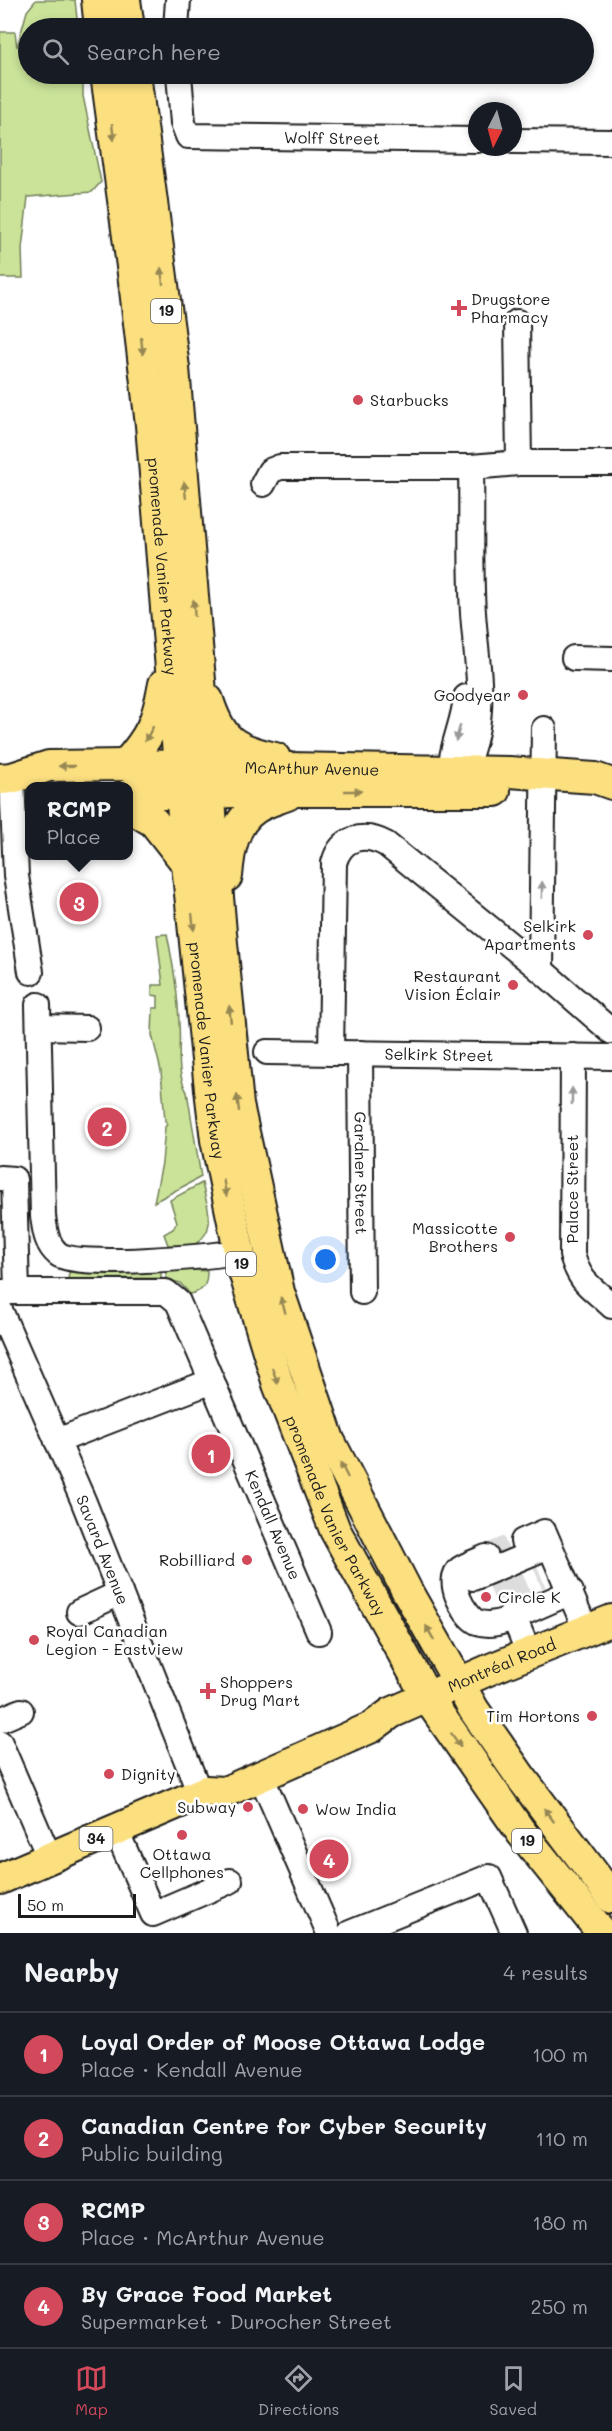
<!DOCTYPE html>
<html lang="en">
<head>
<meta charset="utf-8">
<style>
	:root { --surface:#171b24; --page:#242831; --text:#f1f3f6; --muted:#9ea1a6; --line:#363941; --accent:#d1495b }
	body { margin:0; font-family:Mali,sans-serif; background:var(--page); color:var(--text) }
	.compass { position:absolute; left:468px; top:102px; width:54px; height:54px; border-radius:50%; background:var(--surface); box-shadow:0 3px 9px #0003; rotate:186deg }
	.scale { position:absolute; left:18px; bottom:15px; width:118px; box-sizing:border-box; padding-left:6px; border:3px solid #1c1c1c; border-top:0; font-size:16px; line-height:21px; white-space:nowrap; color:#1c1c1c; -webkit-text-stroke:4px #fff; paint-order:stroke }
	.you { position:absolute; left:326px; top:1260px; width:21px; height:21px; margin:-15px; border:4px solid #fff; border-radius:50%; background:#1a73e8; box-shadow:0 0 0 9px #1a73e833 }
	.badge { display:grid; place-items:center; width:39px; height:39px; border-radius:50%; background:var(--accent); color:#fff; font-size:20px; font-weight:700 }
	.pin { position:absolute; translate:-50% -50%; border:3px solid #fff; box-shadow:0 2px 6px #0006 }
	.popup { position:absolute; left:25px; top:782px; width:108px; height:78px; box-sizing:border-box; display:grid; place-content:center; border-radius:12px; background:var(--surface); filter:drop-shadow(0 2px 4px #0005); font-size:20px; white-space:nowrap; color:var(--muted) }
	.popup b { font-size:22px; color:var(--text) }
	.popup::after { content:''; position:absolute; left:50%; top:100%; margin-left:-12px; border:12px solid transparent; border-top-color:var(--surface) }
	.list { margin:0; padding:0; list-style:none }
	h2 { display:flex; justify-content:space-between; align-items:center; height:78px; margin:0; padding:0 24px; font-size:26px }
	h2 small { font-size:20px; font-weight:400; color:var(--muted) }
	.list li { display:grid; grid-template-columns:39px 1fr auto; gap:18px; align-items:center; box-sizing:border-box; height:84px; padding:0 24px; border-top:2px solid var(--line) }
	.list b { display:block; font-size:22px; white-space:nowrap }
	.list p { margin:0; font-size:20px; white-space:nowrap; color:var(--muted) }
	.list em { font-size:20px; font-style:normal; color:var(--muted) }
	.icon { flex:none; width:33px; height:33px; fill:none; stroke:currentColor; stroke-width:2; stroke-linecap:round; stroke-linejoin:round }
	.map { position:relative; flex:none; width:612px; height:1933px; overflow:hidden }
	.search { position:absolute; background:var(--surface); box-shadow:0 3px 9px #0003; left:18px; right:18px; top:18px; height:66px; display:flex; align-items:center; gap:15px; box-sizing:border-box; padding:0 21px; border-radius:33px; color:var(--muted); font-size:22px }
	.sheet { height:414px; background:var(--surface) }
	nav { display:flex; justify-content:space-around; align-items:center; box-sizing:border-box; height:84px; border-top:2px solid var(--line); background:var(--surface); font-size:16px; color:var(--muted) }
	nav a { display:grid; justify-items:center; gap:3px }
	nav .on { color:var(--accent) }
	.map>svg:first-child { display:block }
	.green { fill:#cae399; stroke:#73805a; stroke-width:1.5 }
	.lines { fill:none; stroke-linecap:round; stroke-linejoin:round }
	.minor-tunnel { stroke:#ddd; stroke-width:24; stroke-dasharray:24 12; stroke-linecap:butt }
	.minor-casing { stroke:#1c1c1c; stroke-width:28 }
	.major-casing { stroke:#1c1c1c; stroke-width:34 }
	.minor { stroke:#fff; stroke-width:24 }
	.major { stroke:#fce080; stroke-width:30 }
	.oneway { fill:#978853 }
	.oneway2 { fill:#999 }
	.poi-dot { fill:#d1495b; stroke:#fff; stroke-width:2 }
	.labels { text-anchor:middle; stroke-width:5; stroke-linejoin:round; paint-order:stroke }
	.shield { fill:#fff; stroke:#606060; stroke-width:1.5 }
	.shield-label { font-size:15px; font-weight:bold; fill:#1c1c1c }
	.street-label { font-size:16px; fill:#1c1c1c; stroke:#fff }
	.poi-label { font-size:16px; fill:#1c1c1c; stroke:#fff; text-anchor:start }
</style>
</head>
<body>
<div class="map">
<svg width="612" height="1933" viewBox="0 0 612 1933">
	<rect width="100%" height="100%" fill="#fff"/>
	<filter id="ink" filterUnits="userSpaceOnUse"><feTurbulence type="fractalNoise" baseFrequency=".0167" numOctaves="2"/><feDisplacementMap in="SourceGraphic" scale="12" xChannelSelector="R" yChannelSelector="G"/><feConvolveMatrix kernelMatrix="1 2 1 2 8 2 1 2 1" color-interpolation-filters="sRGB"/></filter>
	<g filter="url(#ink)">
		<path class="green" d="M36 0H75L78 28H28V74H83V96L101 182 92 192 28 197 22 249 23 278H0V32H15L17 47 27 11Z
			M167 934C173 963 178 993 179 1023 181 1045 175 1072 187 1092L201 1177 154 1202 162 1163 165 1127 167 1124 165 1121 161 1071 152 1035 153 1008H158V996L152 995V985H163L157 935Z
			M202 1183C207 1208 219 1229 194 1245H168L164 1234 173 1229 177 1222 170 1200Z
			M70 1268H161V1278L68 1279Z
			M166 1268 207 1271C207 1285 204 1291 190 1294L180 1283 166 1279Z"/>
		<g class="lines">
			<path class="minor-tunnel" d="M486 1557 523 1541
				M498 1575 512 1613
				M504 1591 541 1576"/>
			<g class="minor-casing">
				<g id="minor">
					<path d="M176 28 178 0"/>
					<path id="s1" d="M179 74 183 123 188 136 477 140"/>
					<path d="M513 141 612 142"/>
					<path d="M517 322 519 463"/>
					<path d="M263 484 270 471 280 467H471L519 463H612"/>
					<path d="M574 658 612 659"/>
					<path d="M12 778 16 876 31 972"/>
					<path d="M451 780C448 751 464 725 466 697"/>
					<path d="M455 787C491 723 478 681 473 613 470 565 472 516 471 467"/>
					<path d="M541 970 544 729"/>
					<path d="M38 1005 43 1216C45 1230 46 1244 58 1254 76 1269 211 1256 239 1252"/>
					<path d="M39 1027 87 1028"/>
					<path id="s2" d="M267 1052 612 1057"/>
					<path d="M331 1053 334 863C341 837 364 832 386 844L541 970 612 1032"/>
					<path id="s3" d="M360 1053 362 1292"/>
					<path d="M573 1056 572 1255C581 1285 591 1286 612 1306"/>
					<path d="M0 1178 14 1179 17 1292"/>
					<path id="s4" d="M0 1292H166L178 1302 319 1632"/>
					<path id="s5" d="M0 1310 83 1500 200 1794"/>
					<path d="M57 1441 212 1381"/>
					<path d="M523 1541 544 1532 586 1630"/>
					<path d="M486 1557C478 1561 467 1564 460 1569 445 1580 464 1616 477 1622 490 1627 503 1622 514 1617L512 1613"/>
					<path d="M473 1578 549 1546"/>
					<path d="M79 1612 120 1593"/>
					<path d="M529 1654 514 1617 571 1592"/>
					<path d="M0 1720 21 1711"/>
					<path d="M0 1743 50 1859"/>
					<path d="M261 1776 329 1933"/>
					<path d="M116 1830 153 1914 230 1881"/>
					<path d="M350 1933 489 1877 514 1933"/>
				</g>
			</g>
			<g class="major-casing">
				<g id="major">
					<path d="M97 0 100 28"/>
					<path d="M125 0 129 28"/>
					<path id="s6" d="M106 74 134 281 151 425 187 864 210 1089 216 1140 242 1265 278 1384 335 1530 427 1697 521 1832 602 1933"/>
					<path d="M135 74 174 368 221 933 238 1105 279 1292 329 1440 407 1591 474 1710 520 1776 612 1898"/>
					<path d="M208 700C221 741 234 749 275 758"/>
					<path d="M125 765C151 736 157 722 164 684"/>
					<path id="s7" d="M0 779 12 778 49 766 125 765 509 772 595 778 612 784"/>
					<path d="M128 795 268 791H495"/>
					<path d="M128 806 154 822 187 864"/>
					<path d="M227 876C229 851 233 823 256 808 265 802 277 799 287 795"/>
					<path id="s8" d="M0 1879 206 1791 225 1792 372 1727 391 1713 493 1668 612 1620"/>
				</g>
			</g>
			<use href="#minor" class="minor"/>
			<use href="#major" class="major"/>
		</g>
		<defs><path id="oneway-solid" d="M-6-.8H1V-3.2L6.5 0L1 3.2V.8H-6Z" transform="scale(1.5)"/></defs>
		<g class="oneway">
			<use href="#oneway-solid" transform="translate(113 132) rotate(83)"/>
			<use href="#oneway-solid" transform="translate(162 276) rotate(-97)"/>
			<use href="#oneway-solid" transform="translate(142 346) rotate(84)"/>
			<use href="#oneway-solid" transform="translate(185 490) rotate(-96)"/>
			<use href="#oneway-solid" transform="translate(194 608) rotate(-94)"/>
			<use href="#oneway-solid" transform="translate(149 734) rotate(119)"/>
			<use href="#oneway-solid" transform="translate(67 766) rotate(179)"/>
			<use href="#oneway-solid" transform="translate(353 791)"/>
			<use href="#oneway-solid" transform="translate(193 922) rotate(84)"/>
			<use href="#oneway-solid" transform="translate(230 1014) rotate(-96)"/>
			<use href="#oneway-solid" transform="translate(238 1103) rotate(-97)"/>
			<use href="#oneway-solid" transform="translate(225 1188) rotate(79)"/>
			<use href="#oneway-solid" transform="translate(283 1305) rotate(-107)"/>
			<use href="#oneway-solid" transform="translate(275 1376) rotate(71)"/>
			<use href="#oneway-solid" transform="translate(344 1470) rotate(-116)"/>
			<use href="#oneway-solid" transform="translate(430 1633) rotate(-119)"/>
			<use href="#oneway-solid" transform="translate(456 1740) rotate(55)"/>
			<use href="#oneway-solid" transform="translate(549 1815) rotate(-126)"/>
		</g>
		<g class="oneway2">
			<use href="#oneway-solid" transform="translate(458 733) rotate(106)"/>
			<use href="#oneway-solid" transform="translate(542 890) rotate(-89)"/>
			<use href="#oneway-solid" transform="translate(572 1096) rotate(-89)"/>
		</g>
	</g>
	<g class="poi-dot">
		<path d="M456 299h6v6h6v6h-6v6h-6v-6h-6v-6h6z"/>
		<circle cx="358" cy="400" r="6"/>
		<circle cx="523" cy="695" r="6"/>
		<circle cx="588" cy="935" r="6"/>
		<circle cx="513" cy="985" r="6"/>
		<circle cx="510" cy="1237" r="6"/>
		<circle cx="247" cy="1560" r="6"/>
		<circle cx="486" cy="1597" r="6"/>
		<circle cx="34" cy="1640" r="6"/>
		<path d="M205 1682h6v6h6v6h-6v6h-6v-6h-6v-6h6z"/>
		<circle cx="592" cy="1716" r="6"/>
		<circle cx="109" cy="1774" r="6"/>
		<circle cx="248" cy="1807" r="6"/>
		<circle cx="303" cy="1809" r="6"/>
		<circle cx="182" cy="1835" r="6"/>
	</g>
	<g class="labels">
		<g class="shield">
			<rect x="151" y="299" width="30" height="24" rx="4.5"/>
			<rect x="226" y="1252" width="30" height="24" rx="4.5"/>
			<rect x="79.5" y="1827" width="33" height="24" rx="4.5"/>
			<rect x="512" y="1829" width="30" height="24" rx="4.5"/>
		</g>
		<g class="shield-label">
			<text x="166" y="316">19</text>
			<text x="241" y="1269">19</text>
			<text x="96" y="1844">34</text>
			<text x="527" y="1846">19</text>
		</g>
		<g class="street-label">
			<text dy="6" stroke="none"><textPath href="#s1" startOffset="207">Wolff Street</textPath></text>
			<text dy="6" stroke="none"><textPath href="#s6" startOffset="496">promenade Vanier Parkway</textPath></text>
			<text dy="6" stroke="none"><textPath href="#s7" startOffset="314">McArthur Avenue</textPath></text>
			<text dy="6" stroke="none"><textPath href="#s6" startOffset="982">promenade Vanier Parkway</textPath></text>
			<text dy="6" stroke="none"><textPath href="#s2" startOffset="172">Selkirk Street</textPath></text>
			<text dy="6" stroke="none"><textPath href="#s3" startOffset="120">Gardner Street</textPath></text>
			<text transform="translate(572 1189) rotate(-90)" y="6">Palace Street</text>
			<text dy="6" stroke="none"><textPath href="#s6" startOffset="1468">promenade Vanier Parkway</textPath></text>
			<text dy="6" stroke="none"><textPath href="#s4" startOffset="424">Kendall Avenue</textPath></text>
			<text dy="6" stroke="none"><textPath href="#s5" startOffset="261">Savard Avenue</textPath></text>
			<text dy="6" stroke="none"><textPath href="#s8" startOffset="548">Montréal Road</textPath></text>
		</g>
		<g class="poi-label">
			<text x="471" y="305">Drugstore<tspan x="471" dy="18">Pharmacy</tspan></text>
			<text x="370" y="406">Starbucks</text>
			<text x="511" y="701" text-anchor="end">Goodyear</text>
			<text x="576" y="932" text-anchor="end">Selkirk<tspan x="576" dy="18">Apartments</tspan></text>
			<text x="501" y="982" text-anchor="end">Restaurant<tspan x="501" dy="18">Vision Éclair</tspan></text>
			<text x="498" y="1234" text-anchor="end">Massicotte<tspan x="498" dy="18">Brothers</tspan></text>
			<text x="235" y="1566" text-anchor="end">Robilliard</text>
			<text x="498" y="1603">Circle K</text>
			<text x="46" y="1637">Royal Canadian<tspan x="46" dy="18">Legion - Eastview</tspan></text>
			<text x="220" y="1688">Shoppers<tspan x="220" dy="18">Drug Mart</tspan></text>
			<text x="580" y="1722" text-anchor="end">Tim Hortons</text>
			<text x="121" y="1780">Dignity</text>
			<text x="236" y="1813" text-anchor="end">Subway</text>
			<text x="315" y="1815">Wow India</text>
			<text x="182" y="1860" text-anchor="middle">Ottawa<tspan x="182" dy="18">Cellphones</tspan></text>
		</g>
	</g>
</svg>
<svg class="compass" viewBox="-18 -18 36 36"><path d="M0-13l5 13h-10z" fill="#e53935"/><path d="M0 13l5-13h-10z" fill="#9ea1a6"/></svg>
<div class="scale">50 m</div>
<div class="you"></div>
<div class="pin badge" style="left:211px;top:1454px">1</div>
<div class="pin badge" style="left:107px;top:1127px">2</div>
<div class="pin badge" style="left:79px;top:902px">3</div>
<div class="popup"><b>RCMP</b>Place</div>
<div class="pin badge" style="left:329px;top:1859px">4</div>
<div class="search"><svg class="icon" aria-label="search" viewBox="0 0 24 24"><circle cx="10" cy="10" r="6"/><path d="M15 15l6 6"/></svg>Search here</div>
</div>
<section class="sheet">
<h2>Nearby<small>4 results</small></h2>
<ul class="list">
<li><span class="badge">1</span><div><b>Loyal Order of Moose Ottawa Lodge</b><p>Place · Kendall Avenue</p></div><em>100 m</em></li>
<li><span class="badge">2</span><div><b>Canadian Centre for Cyber Security</b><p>Public building</p></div><em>110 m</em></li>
<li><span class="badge">3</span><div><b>RCMP</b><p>Place · McArthur Avenue</p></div><em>180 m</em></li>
<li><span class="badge">4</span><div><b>By Grace Food Market</b><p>Supermarket · Durocher Street</p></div><em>250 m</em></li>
</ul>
</section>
<nav>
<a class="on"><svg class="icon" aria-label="map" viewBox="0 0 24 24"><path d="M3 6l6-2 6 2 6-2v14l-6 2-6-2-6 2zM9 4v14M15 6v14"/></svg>Map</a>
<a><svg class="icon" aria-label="directions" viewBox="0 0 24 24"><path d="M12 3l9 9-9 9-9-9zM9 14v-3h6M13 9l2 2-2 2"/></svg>Directions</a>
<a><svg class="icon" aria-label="saved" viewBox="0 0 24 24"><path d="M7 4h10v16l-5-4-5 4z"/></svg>Saved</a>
</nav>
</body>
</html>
